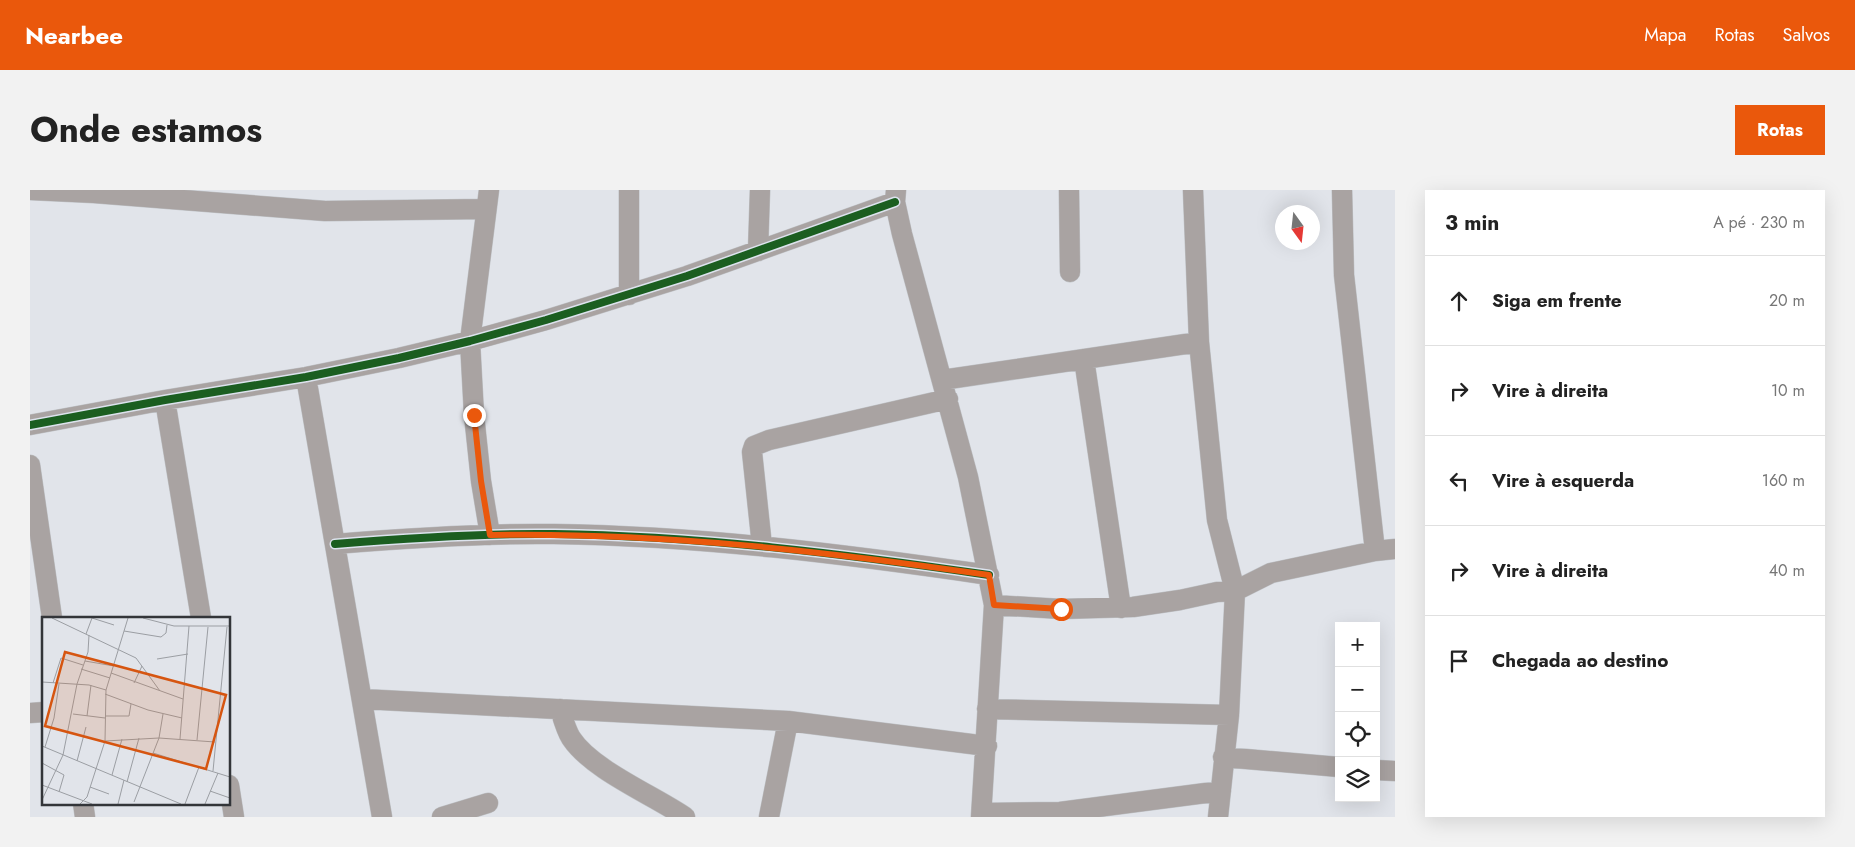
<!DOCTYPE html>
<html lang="pt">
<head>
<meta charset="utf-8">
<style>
	:root { --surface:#fff; --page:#f2f2f2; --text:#222; --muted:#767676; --line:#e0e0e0; --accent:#ea580c }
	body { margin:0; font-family:Jost,sans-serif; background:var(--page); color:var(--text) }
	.controls { position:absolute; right:15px; bottom:15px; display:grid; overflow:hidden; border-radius:0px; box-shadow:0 5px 20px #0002 }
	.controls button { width:45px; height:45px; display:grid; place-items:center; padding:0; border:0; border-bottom:1px solid var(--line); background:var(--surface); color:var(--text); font:25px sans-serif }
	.compass { position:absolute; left:1245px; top:15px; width:45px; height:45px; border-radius:50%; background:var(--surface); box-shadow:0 5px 20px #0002; rotate:165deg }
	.stop { position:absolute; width:15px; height:15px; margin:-11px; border:4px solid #ea580c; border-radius:50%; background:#fff }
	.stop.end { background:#ea580c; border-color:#fff; box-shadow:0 1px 5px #0008 }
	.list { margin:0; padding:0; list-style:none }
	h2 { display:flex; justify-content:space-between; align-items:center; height:65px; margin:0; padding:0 20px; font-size:21px }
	h2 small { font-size:16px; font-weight:400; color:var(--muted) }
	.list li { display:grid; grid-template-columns:32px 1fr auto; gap:15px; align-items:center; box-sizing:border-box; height:90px; padding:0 20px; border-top:1px solid var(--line) }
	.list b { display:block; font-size:19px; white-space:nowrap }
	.list em { font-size:16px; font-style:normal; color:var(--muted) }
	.icon { flex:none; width:28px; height:28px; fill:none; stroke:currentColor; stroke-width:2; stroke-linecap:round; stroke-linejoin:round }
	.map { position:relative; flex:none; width:1365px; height:627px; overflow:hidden; border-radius:0px }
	header { display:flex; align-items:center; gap:30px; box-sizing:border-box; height:70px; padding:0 25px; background:var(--accent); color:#fff }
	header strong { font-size:24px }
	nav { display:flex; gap:28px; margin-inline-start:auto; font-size:18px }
	.intro { display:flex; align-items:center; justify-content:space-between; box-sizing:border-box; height:120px; padding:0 30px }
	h1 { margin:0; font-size:35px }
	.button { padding:12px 22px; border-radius:0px; background:var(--accent); color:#fff; font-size:18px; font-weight:700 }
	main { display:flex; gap:30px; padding:0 30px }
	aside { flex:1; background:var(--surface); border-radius:0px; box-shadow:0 5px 20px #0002 }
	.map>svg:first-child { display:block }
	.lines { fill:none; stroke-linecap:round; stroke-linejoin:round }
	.street-casing { stroke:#bfc2c6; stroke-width:21 }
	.street { stroke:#a9a3a2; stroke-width:20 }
	.cycleway-casing { stroke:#dde3ee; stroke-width:11 }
	.cycleway { stroke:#1b5e20; stroke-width:8 }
	.route { stroke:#ea580c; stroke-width:6 }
	.inset-road { fill:none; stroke:#9b9ea3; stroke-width:1 }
	.view { fill:#d65510; fill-opacity:0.15; stroke:#d65510; stroke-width:2.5 }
	.inset-edge { fill:none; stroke:#333539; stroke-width:2.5 }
</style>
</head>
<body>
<header>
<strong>Nearbee</strong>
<nav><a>Mapa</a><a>Rotas</a><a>Salvos</a></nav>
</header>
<div class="intro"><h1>Onde estamos</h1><a class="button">Rotas</a></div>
<main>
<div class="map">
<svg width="1365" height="627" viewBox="0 0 1365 627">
	<rect width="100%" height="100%" fill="#e1e4ea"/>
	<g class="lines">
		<g class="street-casing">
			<path id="street" d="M0 0 64 3 295 21 456 19
				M459 0 440 151 444 225 451 291 460 345
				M599 0V105
				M866 0 865 12 872 44 938 287 964 415 951 627
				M1039 0 1040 82
				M1163 0 1169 152 1187 330 1205 401 1199 525 1188 627
				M1312 0 1314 85 1345 361
				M728 61 730 0
				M1054 169 1091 418
				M276 187 352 627
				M912 190 1169 152
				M135 210 171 428
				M0 235 135 210 276 187 369 168 440 151 516 130 657 86 865 12
				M0 275 22 428
				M305 354C377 348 451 343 524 344 670 346 815 364 959 385
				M732 356 722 262 724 256 739 250 918 209
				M964 415 1031 419 1103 417 1150 410 1187 402 1205 401 1241 383 1345 361 1365 359
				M332 509 758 531 957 556
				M530 519C533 529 536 540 541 548 562 580 623 605 655 627
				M957 519 1199 525
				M0 523 14 522
				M1193 567 1309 577
				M1346 580 1365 581
				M199 595 204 627
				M53 613 55 627
				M952 623 1030 622 1191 601
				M412 627 458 613
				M739 627 758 531"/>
		</g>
		<use href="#street" class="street"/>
		<g class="cycleway-casing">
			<path id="cycleway" d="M0 235 135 210 276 187 369 168 440 151 516 130 657 86 865 12
				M305 354C377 348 451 343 524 344 670 346 815 364 959 385"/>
		</g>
		<use href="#cycleway" class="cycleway"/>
	</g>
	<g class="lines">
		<path class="route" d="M444 225 451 291 460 345C628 342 793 361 959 385L964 415 1031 419"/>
	</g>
	<g transform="translate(12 427)">
		<rect width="188" height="188" fill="#e1e4ea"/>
		<path class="inset-road" d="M10 1 94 41 118 74M50 1 72 8M101 1 132 9H188M82 14 119 20 124 16 125 8M44 17 50 1M115 42 146 37M43 44 72 49M39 52 68 61M69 56 141 82M0 65 47 68 64 73M11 66 19 41 41 48M92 66 100 49M63 77 106 93 140 101M31 97 63 101M45 99 49 68M63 99H87L89 87M138 122 147 9M155 123 166 10M63 124 117 121 173 125M0 129 139 187M3 130 12 101 17 67M111 136 188 160M35 144 44 110M0 146 22 158 17 175M171 154 185 10M70 158 80 122M85 165 97 121M0 168 50 187M48 170 67 177M168 174 188 181M0 183 21 138 35 67 46 35 47 18M92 185 117 121 121 97M38 187 45 180 63 124 64 73 86 1M76 187 82 163M143 187 157 150M163 187 176 156"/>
		<path class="view" d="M23 35 184 78 164 152 3 109Z"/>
		<rect width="188" height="188" class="inset-edge"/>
	</g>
</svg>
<div class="controls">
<button>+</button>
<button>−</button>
<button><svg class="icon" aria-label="locate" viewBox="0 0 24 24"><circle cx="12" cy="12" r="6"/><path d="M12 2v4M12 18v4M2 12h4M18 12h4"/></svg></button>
<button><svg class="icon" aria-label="layers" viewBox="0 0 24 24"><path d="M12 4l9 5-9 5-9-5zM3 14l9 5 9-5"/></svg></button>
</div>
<svg class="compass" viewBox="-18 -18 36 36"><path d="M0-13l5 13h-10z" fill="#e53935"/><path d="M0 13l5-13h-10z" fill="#767676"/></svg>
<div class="stop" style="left:1031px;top:419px"></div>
<div class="stop end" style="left:444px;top:225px"></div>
</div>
<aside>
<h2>3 min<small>A pé · 230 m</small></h2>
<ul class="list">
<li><svg class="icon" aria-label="ahead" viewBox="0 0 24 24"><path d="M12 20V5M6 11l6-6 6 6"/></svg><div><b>Siga em frente</b></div><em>20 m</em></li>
<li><svg class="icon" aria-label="right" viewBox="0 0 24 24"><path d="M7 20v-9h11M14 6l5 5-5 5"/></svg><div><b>Vire à direita</b></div><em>10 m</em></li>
<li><svg class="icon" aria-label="left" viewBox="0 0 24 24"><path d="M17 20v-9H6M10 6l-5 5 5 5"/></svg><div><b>Vire à esquerda</b></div><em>160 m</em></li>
<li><svg class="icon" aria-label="right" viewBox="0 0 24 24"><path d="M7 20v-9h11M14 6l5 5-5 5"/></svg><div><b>Vire à direita</b></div><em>40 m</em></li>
<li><svg class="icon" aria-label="arrive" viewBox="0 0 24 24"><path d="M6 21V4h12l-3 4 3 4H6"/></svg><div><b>Chegada ao destino</b></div></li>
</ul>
</aside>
</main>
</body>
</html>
